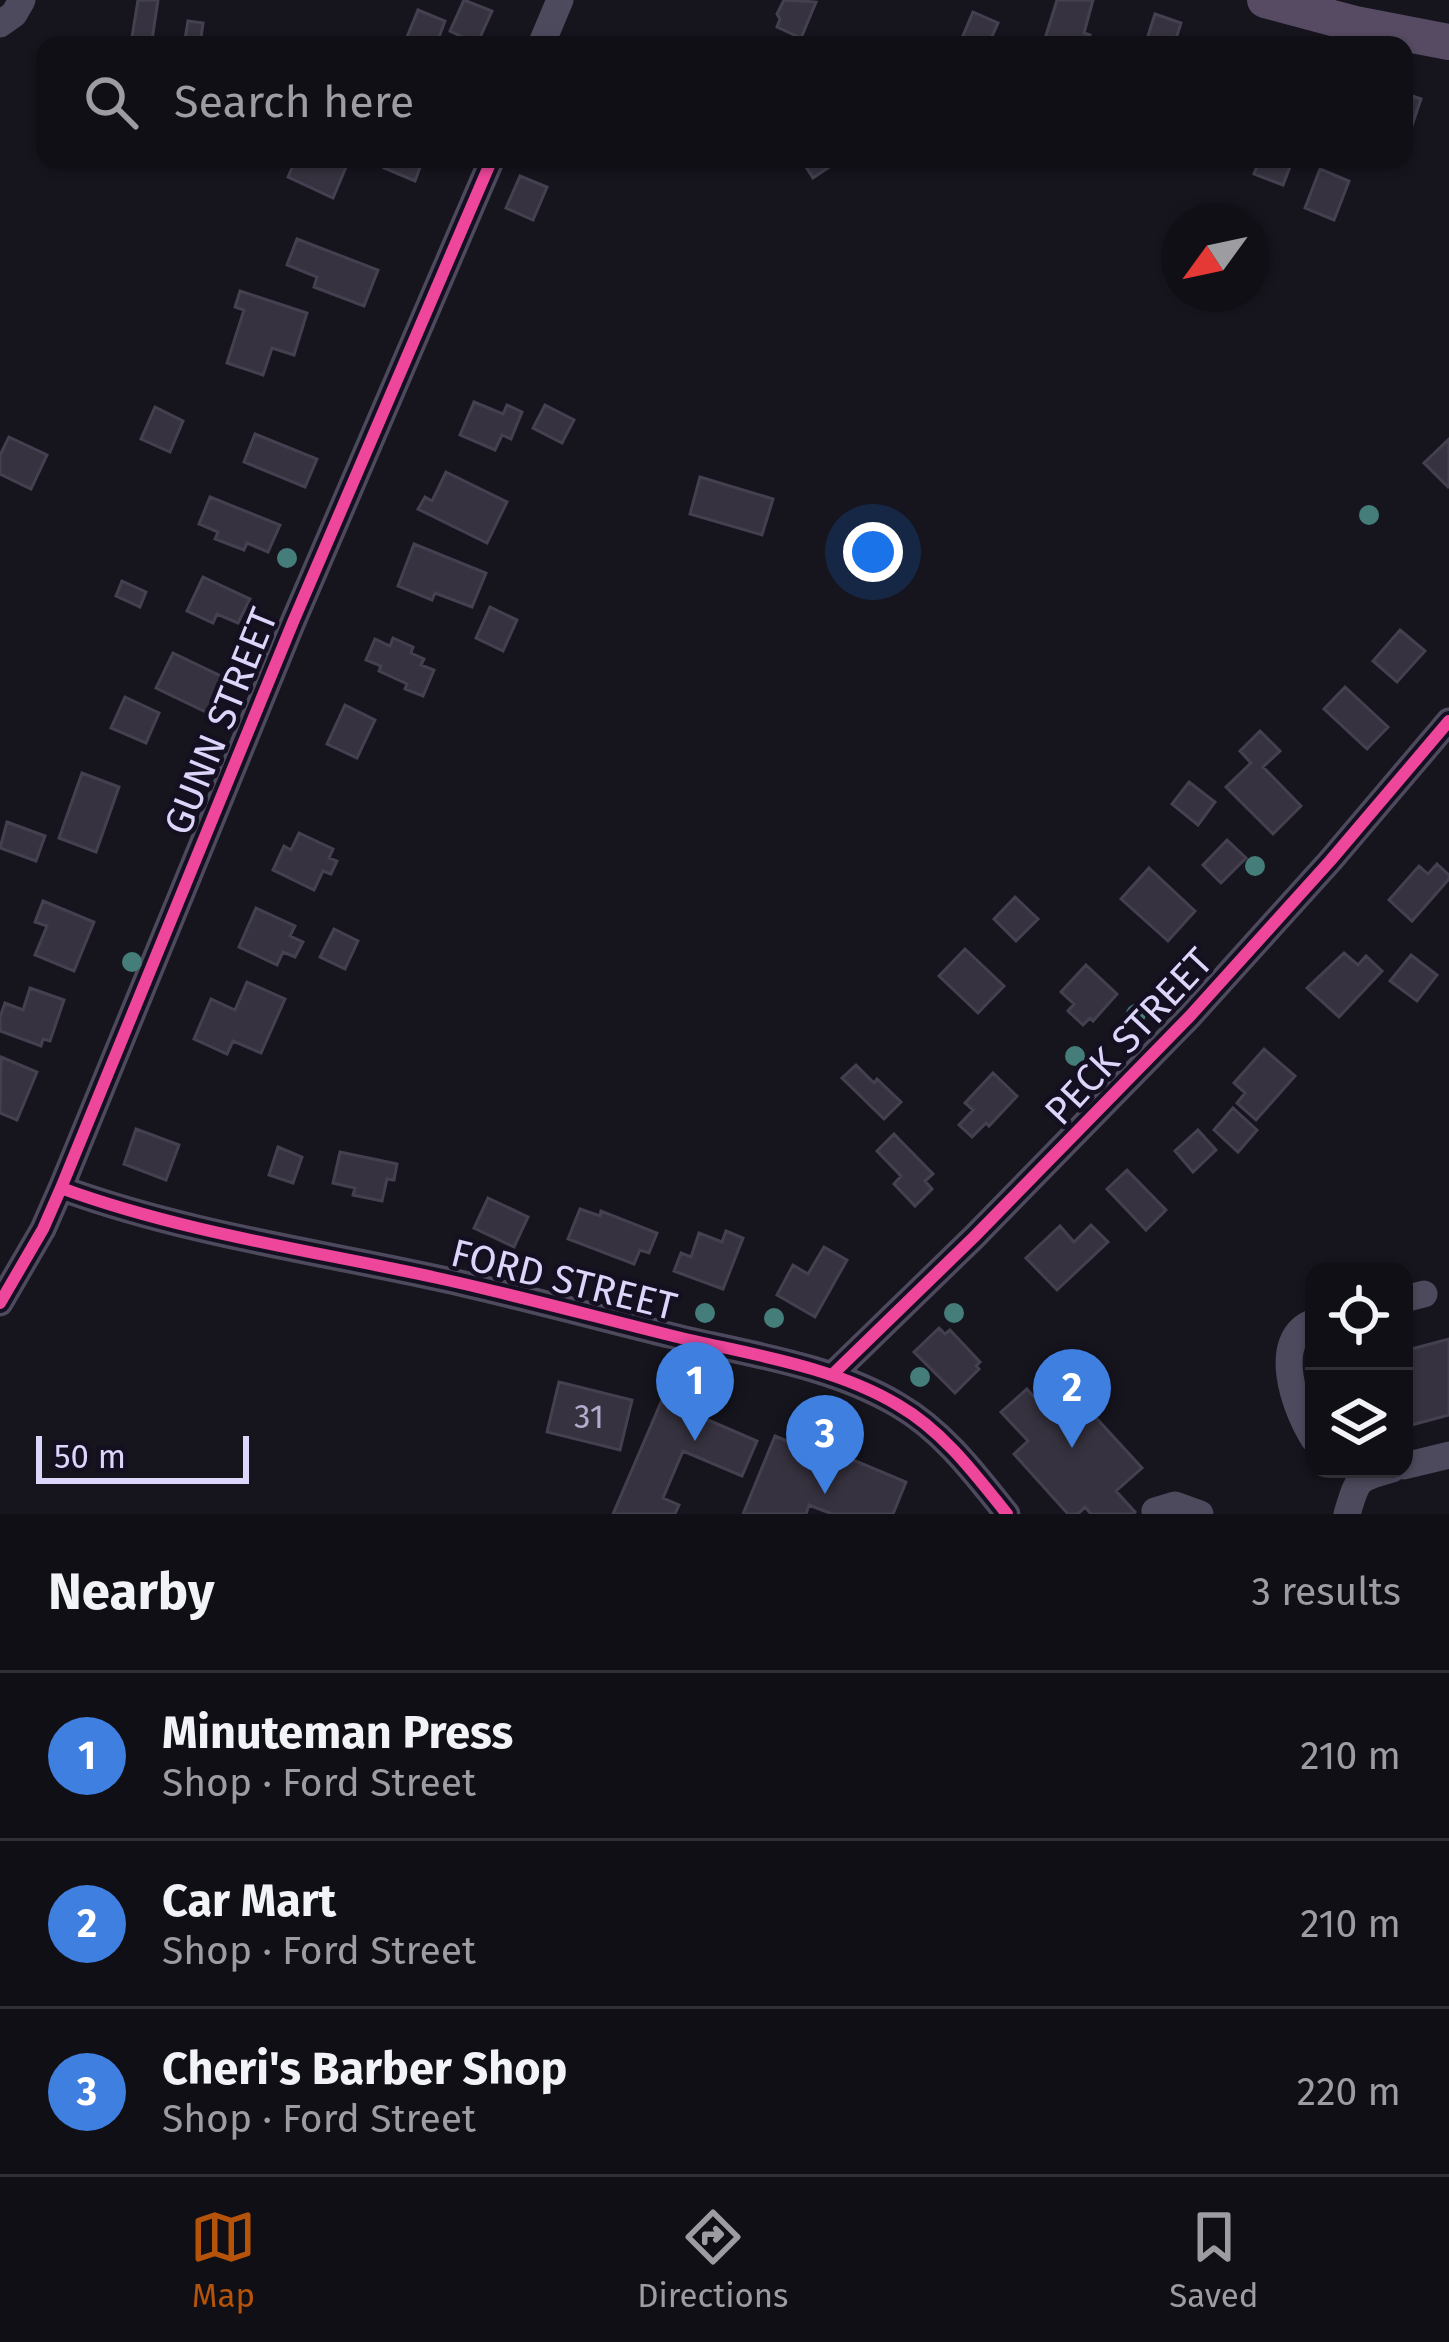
<!DOCTYPE html>
<html lang="en">
<head>
<meta charset="utf-8">
<style>
	:root { --surface:#100f16; --page:#19181f; --text:#f1f3f6; --muted:#9c9ca1; --line:#302f35; --accent:#b45309 }
	body { margin:0; font-family:"Fira Sans",sans-serif; background:var(--page); color:var(--text) }
	.controls { position:absolute; right:36px; bottom:36px; display:grid; overflow:hidden; border-radius:24px; box-shadow:0 3px 9px #0004 }
	.controls button { width:108px; height:108px; display:grid; place-items:center; padding:0; border:0; border-bottom:3px solid var(--line); background:var(--surface); color:var(--text); font:60px sans-serif }
	.compass { position:absolute; left:1161px; top:204px; width:108px; height:108px; border-radius:50%; background:var(--surface); box-shadow:0 3px 9px #0004; rotate:237deg }
	.scale { position:absolute; left:36px; bottom:30px; width:213px; box-sizing:border-box; padding-left:12px; border:6px solid #ded5fb; border-top:0; font-size:33px; line-height:42px; white-space:nowrap; color:#ded5fb; -webkit-text-stroke:9px #151021; paint-order:stroke }
	.you { position:absolute; left:873px; top:552px; width:42px; height:42px; margin:-30px; border:9px solid #fff; border-radius:50%; background:#1a73e8; box-shadow:0 0 0 18px #1a73e833 }
	.badge { display:grid; place-items:center; width:78px; height:78px; border-radius:50%; background:var(--accent); color:#fff; font-size:39px; font-weight:700 }
	.pin { position:absolute; translate:-50% -99px; filter:drop-shadow(0 3px 6px #0008) }
	.pin::after { content:''; position:absolute; top:63px; width:42px; height:36px; background:inherit; clip-path:polygon(0 0,100% 0,50% 100%) }
	.list { margin:0; padding:0; list-style:none }
	h2 { display:flex; justify-content:space-between; align-items:center; height:156px; margin:0; padding:0 48px; font-size:51px }
	h2 small { font-size:39px; font-weight:400; color:var(--muted) }
	.list li { display:grid; grid-template-columns:78px 1fr auto; gap:36px; align-items:center; box-sizing:border-box; height:168px; padding:0 48px; border-top:3px solid var(--line) }
	.list b { display:block; font-size:45px; white-space:nowrap }
	.list p { margin:0; font-size:39px; white-space:nowrap; color:var(--muted) }
	.list em { font-size:39px; font-style:normal; color:var(--muted) }
	.icon { flex:none; width:66px; height:66px; fill:none; stroke:currentColor; stroke-width:2; stroke-linecap:round; stroke-linejoin:round }
	.map { position:relative; flex:none; width:1449px; height:1514px; overflow:hidden }
	.search { position:absolute; background:var(--surface); box-shadow:0 3px 9px #0004; left:36px; right:36px; top:36px; height:132px; display:flex; align-items:center; gap:30px; box-sizing:border-box; padding:0 42px; border-radius:24px; color:var(--muted); font-size:45px }
	.sheet { height:660px; background:var(--surface) }
	nav { display:flex; justify-content:space-around; align-items:center; box-sizing:border-box; height:168px; border-top:3px solid var(--line); background:var(--surface); font-size:33px; color:var(--muted) }
	nav a { display:grid; justify-items:center; gap:6px }
	nav .on { color:var(--accent) }
	.map>svg:first-child { display:block }
	.building { fill:#36323f; stroke:#444050; stroke-width:3 }
	.lines { fill:none; stroke-linecap:round; stroke-linejoin:round }
	.minor { stroke:#4d4a5d; stroke-width:27 }
	.major { stroke:#564b62; stroke-width:36 }
	.cycleway-casing { stroke:#151021; stroke-width:20 }
	.cycleway { stroke:#ed469a; stroke-width:12 }
	.tree { fill:#447d79 }
	.labels { text-anchor:middle; stroke-width:9; stroke-linejoin:round; paint-order:stroke }
	.number-label { font-size:33px; fill:#b4accc }
	.street-label { font-size:39px; fill:#ded5fb; stroke:#151021 }
</style>
</head>
<body>
<div class="map">
<svg width="1449" height="1514" viewBox="0 0 1449 1514">
	<rect width="100%" height="100%" fill="#16141d"/>
	<path class="building" d="M138 0H158L152 40 132 37Z
		M464 0 492 11 477 44 450 31Z
		M784 0 816 2 801 38 777 27 780 19 777 14Z
		M1057 0H1093L1084 33 1090 35 1087 45H1043Z
		M418 10 445 21 436 45H427L407 37Z
		M973 12 998 23 988 45H979L962 38Z
		M1155 14 1181 23 1174 45H1145Z
		M188 21 203 23 200 45H184Z
		M1404 93 1421 99 1407 140 1404 139Z
		M296 159H328L346 167 333 198 288 177Z
		M384 159H423L415 181 384 168 387 160Z
		M801 159H841L813 178Z
		M1260 159H1293L1283 185 1254 174Z
		M1320 169 1349 181 1334 220 1305 208Z
		M520 176 547 187 533 220 506 208Z
		M297 239 378 270 364 306 314 287 317 277 287 265Z
		M240 291 307 313 294 355 272 348 263 375 227 363 244 310 235 307Z
		M474 402 503 414 507 405 522 412 511 439 502 435 495 450 460 435Z
		M545 405 574 420 562 443 533 428Z
		M155 407 183 421 170 452 141 439Z
		M255 434 317 459 305 487 244 462Z
		M9 437 47 455 31 489 0 474V455Z
		M1449 439V486L1448 487 1424 463Z
		M446 472 507 502 487 543 418 509 425 497 432 501Z
		M700 477 773 499 762 535 690 514Z
		M210 497 280 525 268 552 247 543 244 550 215 539 218 532 199 524Z
		M414 544 486 573 472 607 435 593 432 600 398 586Z
		M203 577 250 599 238 623 217 614 213 623 187 611Z
		M122 581 146 592 140 607 116 596Z
		M490 607 517 620 503 651 476 638Z
		M1400 630 1425 651 1397 682 1373 661Z
		M393 638 413 647 411 653 424 659 421 665 434 670 423 696 405 689 407 684 379 671 381 666 366 660 375 639 390 646Z
		M173 653 227 679 210 714 156 688Z
		M1345 687 1388 727 1367 749 1324 709Z
		M125 697 159 713 146 743 111 728Z
		M345 705 375 720 357 758 327 744Z
		M1260 731 1280 751 1263 767 1301 806 1273 834 1226 787 1251 763 1240 751Z
		M82 773 119 787 96 852 59 838Z
		M1189 782 1215 802 1198 825 1172 804Z
		M7 822 45 836 36 861 0 848Z
		M299 833 333 849 329 858 337 861 331 874 323 871 314 890 273 870 284 846 291 850Z
		M1227 840 1246 858 1221 883 1203 865Z
		M1437 864 1449 875V879L1412 921 1389 900 1419 866 1428 874Z
		M1149 868 1195 911 1168 941 1121 899Z
		M1015 897 1038 919 1016 941 994 919Z
		M43 901 94 922 74 971 35 955 47 926 35 922Z
		M256 908 295 926 290 936 303 942 295 957 283 952 277 965 239 947Z
		M334 929 358 941 345 969 320 957Z
		M965 949 1004 986 978 1013 939 976Z
		M1344 953 1358 965 1366 956 1382 971 1339 1017 1307 988Z
		M1411 955 1437 975 1417 1001 1390 981Z
		M1086 965 1117 994 1093 1021 1090 1018 1083 1025 1068 1011 1074 1004 1061 992Z
		M247 982 285 999 261 1053 233 1041 227 1054 194 1039 211 999 235 1010Z
		M30 988 64 1000 50 1041 43 1039 41 1046 0 1031V1017L5 1003 23 1010Z
		M1264 1049 1295 1076 1256 1120 1237 1103 1245 1093 1234 1083Z
		M1 1057 37 1072 17 1120 0 1113Z
		M856 1065 874 1083 877 1079 901 1102 884 1119 842 1078Z
		M993 1073 1017 1096 989 1126 986 1123 972 1137 959 1125 973 1110 965 1103Z
		M1233 1108 1257 1130 1238 1152 1214 1130Z
		M136 1129 179 1145 166 1180 124 1164Z
		M1198 1130 1216 1150 1193 1172 1175 1151Z
		M894 1134 933 1174 925 1181 932 1189 915 1206 894 1184 901 1176 877 1151Z
		M278 1147 302 1157 293 1183 269 1175Z
		M340 1152 397 1164 394 1180 387 1179 382 1201 353 1195 355 1188 333 1183Z
		M1127 1170 1166 1210 1146 1230 1107 1189Z
		M488 1198 528 1217 514 1247 474 1228Z
		M580 1209 600 1216 601 1211 657 1233 649 1253 640 1250 634 1264 568 1239Z
		M1091 1225 1108 1242 1057 1290 1026 1258 1060 1226 1074 1242Z
		M726 1231 743 1238 723 1289 674 1271 681 1253 691 1257 699 1233 722 1242Z
		M824 1247 847 1260 815 1317 777 1295 793 1265 808 1274Z
		M939 1328 945 1334 950 1330 980 1362 976 1366 979 1369 955 1393 914 1352Z
		M1449 1339V1415L1404 1427V1351Z
		M559 1382 632 1400 620 1450 547 1432Z
		M1027 1389 1053 1419 1077 1397 1142 1468 1116 1491 1135 1512 1133 1514H1091L1085 1507 1078 1514H1068L1014 1454 1028 1441 1001 1412Z
		M662 1400 757 1441 742 1476 683 1451 663 1498 679 1505 675 1514H613Z
		M775 1436 824 1456 827 1449 906 1482 893 1514H832L809 1505 806 1514H743Z"/>
	<g class="lines">
		<path class="minor" d="M0 24 14 14 22 0
			M541 45 560 0
			M61 1188C184 1233 315 1251 442 1279 519 1296 596 1317 673 1336 747 1354 831 1365 898 1405 943 1431 975 1474 1007 1514
			M1404 1299 1424 1294
			M0 1303 43 1229 61 1188 293 622 492 159
			M1314 1322C1269 1338 1295 1410 1314 1439
			M832 1375 974 1237 1190 1016 1330 861 1449 721
			M1404 1466 1449 1455
			M1155 1511 1175 1505 1200 1514
			M1347 1514C1358 1478 1356 1479 1392 1469"/>
		<path class="major" d="M1265 0 1355 24 1449 42"/>
		<g class="cycleway-casing">
			<path id="cycleway" d="M61 1188C184 1233 315 1251 442 1279 519 1296 596 1317 673 1336 747 1354 831 1365 898 1405 943 1431 975 1474 1007 1514
				M0 1303 43 1229 61 1188 293 622 492 159
				M832 1375 974 1237 1190 1016 1330 861 1449 721"/>
		</g>
		<use href="#cycleway" class="cycleway"/>
	</g>
	<g class="tree">
		<circle cx="1369" cy="515" r="10"/>
		<circle cx="287" cy="558" r="10"/>
		<circle cx="1255" cy="866" r="10"/>
		<circle cx="132" cy="962" r="10"/>
		<circle cx="1136" cy="1014" r="10"/>
		<circle cx="1075" cy="1056" r="10"/>
		<circle cx="705" cy="1313" r="10"/>
		<circle cx="954" cy="1313" r="10"/>
		<circle cx="774" cy="1318" r="10"/>
		<circle cx="920" cy="1377" r="10"/>
	</g>
	<g class="labels">
		<g class="number-label">
			<text x="589" y="1428">31</text>
		</g>
		<g class="street-label">
			<text transform="translate(220 721) rotate(-68)" y="14">GUNN STREET</text>
			<text transform="translate(1128 1036) rotate(-47)" y="14">PECK STREET</text>
			<text transform="translate(564 1279) rotate(14)" y="14">FORD STREET</text>
		</g>
	</g>
</svg>
<div class="controls">
<button><svg class="icon" aria-label="locate" viewBox="0 0 24 24"><circle cx="12" cy="12" r="6"/><path d="M12 2v4M12 18v4M2 12h4M18 12h4"/></svg></button>
<button><svg class="icon" aria-label="layers" viewBox="0 0 24 24"><path d="M12 4l9 5-9 5-9-5zM3 14l9 5 9-5"/></svg></button>
</div>
<svg class="compass" viewBox="-18 -18 36 36"><path d="M0-13l5 13h-10z" fill="#e53935"/><path d="M0 13l5-13h-10z" fill="#9c9ca1"/></svg>
<div class="scale">50 m</div>
<div class="you"></div>
<div class="pin badge" style="left:695px;top:1441px;background:#3f7fe0">1</div>
<div class="pin badge" style="left:1072px;top:1448px;background:#3f7fe0">2</div>
<div class="pin badge" style="left:825px;top:1494px;background:#3f7fe0">3</div>
<div class="search"><svg class="icon" aria-label="search" viewBox="0 0 24 24"><circle cx="10" cy="10" r="6"/><path d="M15 15l6 6"/></svg>Search here</div>
</div>
<section class="sheet">
<h2>Nearby<small>3 results</small></h2>
<ul class="list">
<li><span class="badge" style="background:#3f7fe0">1</span><div><b>Minuteman Press</b><p>Shop · Ford Street</p></div><em>210 m</em></li>
<li><span class="badge" style="background:#3f7fe0">2</span><div><b>Car Mart</b><p>Shop · Ford Street</p></div><em>210 m</em></li>
<li><span class="badge" style="background:#3f7fe0">3</span><div><b>Cheri's Barber Shop</b><p>Shop · Ford Street</p></div><em>220 m</em></li>
</ul>
</section>
<nav>
<a class="on"><svg class="icon" aria-label="map" viewBox="0 0 24 24"><path d="M3 6l6-2 6 2 6-2v14l-6 2-6-2-6 2zM9 4v14M15 6v14"/></svg>Map</a>
<a><svg class="icon" aria-label="directions" viewBox="0 0 24 24"><path d="M12 3l9 9-9 9-9-9zM9 14v-3h6M13 9l2 2-2 2"/></svg>Directions</a>
<a><svg class="icon" aria-label="saved" viewBox="0 0 24 24"><path d="M7 4h10v16l-5-4-5 4z"/></svg>Saved</a>
</nav>
</body>
</html>
